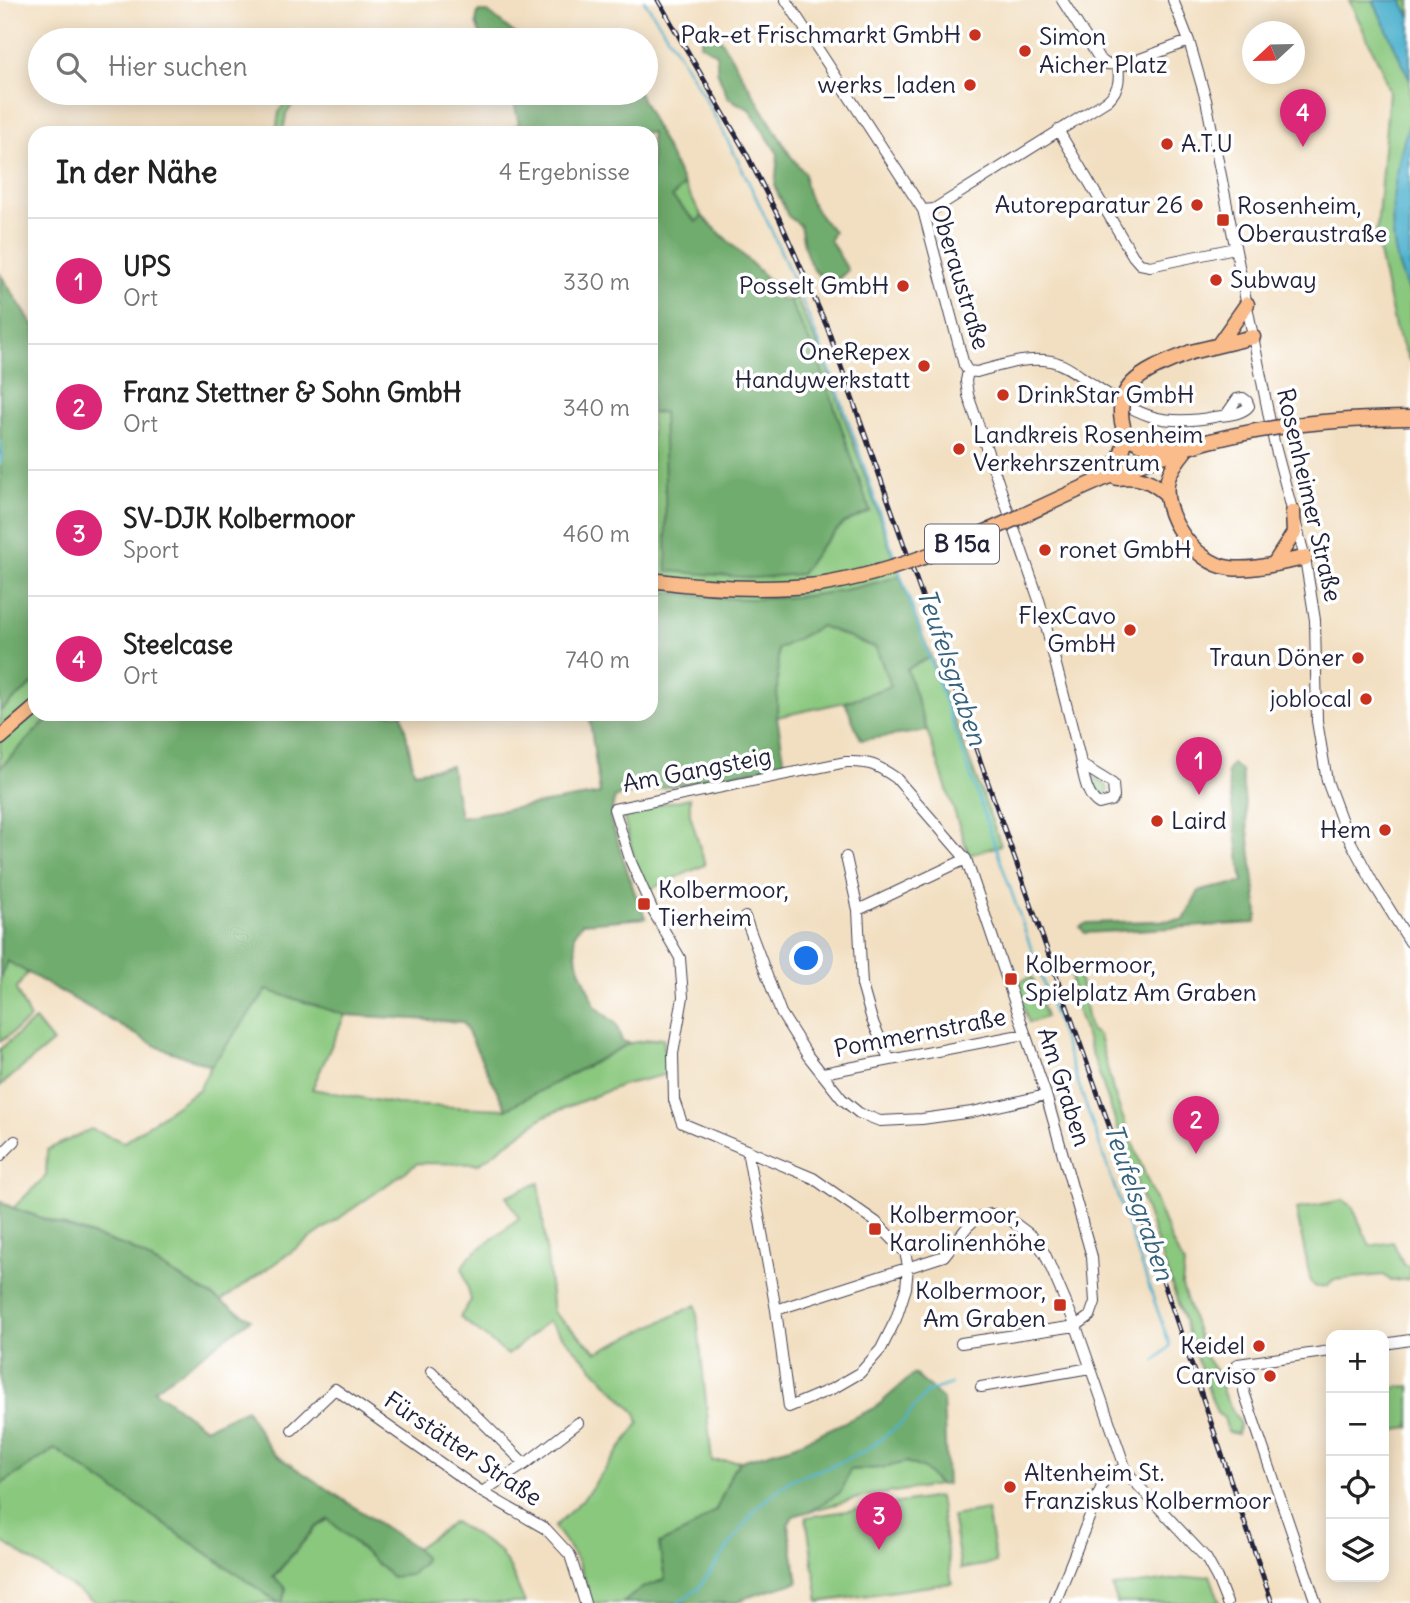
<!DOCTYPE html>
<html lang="de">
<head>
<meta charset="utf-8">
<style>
	:root { --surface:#fff; --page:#f2f2f2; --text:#222; --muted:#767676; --line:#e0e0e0; --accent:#db2777 }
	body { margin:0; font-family:Delius,sans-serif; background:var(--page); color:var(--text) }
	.controls { position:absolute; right:21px; bottom:21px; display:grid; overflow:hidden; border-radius:14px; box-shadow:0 4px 18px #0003 }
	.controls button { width:63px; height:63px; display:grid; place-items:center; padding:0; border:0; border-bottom:2px solid var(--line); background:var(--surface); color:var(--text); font:35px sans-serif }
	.compass { position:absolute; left:1242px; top:21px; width:63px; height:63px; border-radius:50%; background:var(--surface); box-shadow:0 4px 18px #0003; rotate:248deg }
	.you { position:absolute; left:807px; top:959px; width:24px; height:24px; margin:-18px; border:5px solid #fff; border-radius:50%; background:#1a73e8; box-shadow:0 0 0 10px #1a73e833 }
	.badge { display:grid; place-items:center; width:46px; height:46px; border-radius:50%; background:var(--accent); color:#fff; font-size:23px; font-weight:700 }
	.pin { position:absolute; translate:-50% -58px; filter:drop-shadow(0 2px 4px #0008) }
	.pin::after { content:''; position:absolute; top:37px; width:24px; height:21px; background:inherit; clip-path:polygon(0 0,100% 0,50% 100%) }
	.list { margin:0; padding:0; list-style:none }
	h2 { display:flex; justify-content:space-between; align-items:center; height:91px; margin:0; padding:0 28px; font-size:30px }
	h2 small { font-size:23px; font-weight:400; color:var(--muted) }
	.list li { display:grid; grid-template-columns:46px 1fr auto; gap:21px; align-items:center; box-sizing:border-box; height:126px; padding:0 28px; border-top:2px solid var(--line) }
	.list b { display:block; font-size:26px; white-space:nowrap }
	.list p { margin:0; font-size:23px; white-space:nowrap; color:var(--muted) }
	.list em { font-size:23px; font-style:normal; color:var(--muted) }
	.icon { flex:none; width:38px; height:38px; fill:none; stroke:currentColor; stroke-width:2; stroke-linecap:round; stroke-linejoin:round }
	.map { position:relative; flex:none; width:1410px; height:1603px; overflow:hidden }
	.search { position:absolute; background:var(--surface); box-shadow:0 4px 18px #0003; left:28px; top:28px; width:630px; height:77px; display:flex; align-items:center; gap:18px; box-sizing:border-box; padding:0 24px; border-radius:38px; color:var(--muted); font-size:26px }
	.panel { position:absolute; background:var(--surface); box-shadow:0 4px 18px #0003; left:28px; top:126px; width:630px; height:595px; border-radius:21px }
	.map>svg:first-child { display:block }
	.green { fill:#8ac87e; stroke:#56755c; stroke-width:2 }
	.forest { fill:#6fac6d; stroke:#486754; stroke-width:2 }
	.water { fill:#4eb1cd; stroke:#386a84; stroke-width:2 }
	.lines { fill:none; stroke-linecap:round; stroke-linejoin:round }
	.stream { stroke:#4eb1cd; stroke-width:2.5 }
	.minor-casing { stroke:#413e4f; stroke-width:12 }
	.highway-casing { stroke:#413e4f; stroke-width:17 }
	.minor { stroke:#fff; stroke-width:10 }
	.highway { stroke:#f9bc8a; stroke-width:14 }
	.rail-casing { stroke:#22223b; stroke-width:5 }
	.rail { stroke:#fff; stroke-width:2.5; stroke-dasharray:8; stroke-linecap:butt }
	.highway-bridge-casing { stroke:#413e4f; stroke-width:17; stroke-linecap:butt }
	.highway-bridge { stroke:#f9bc8a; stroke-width:14 }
	.poi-dot { fill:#c8321e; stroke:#fff; stroke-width:2.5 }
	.labels { text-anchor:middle; stroke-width:7; stroke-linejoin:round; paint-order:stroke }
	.shield { fill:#fff; stroke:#646476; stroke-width:2 }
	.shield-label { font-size:23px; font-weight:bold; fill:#22223b }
	.poi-label { font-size:24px; fill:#22223b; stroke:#fff; text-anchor:end }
	.street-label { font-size:24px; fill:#22223b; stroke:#fff }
	.water-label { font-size:26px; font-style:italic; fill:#36627d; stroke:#fff }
</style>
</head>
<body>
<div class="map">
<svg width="1410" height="1603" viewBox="0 0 1410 1603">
	<rect width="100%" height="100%" fill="#fff"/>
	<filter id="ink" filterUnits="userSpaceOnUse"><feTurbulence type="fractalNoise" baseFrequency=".0143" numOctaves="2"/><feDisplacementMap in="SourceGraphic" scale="14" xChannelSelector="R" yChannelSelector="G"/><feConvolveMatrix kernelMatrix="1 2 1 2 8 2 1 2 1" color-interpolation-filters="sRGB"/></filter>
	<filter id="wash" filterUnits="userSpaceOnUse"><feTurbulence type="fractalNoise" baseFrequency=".00686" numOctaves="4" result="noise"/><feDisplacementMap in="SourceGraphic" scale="28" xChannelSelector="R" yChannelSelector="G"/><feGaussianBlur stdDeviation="1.57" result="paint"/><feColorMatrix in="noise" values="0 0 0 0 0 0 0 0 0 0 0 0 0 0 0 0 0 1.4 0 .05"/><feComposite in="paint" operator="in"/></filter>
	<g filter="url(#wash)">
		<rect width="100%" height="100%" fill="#f2dfc1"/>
		<path class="green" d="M1349 0H1410V362L1395 327 1376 239 1389 92 1381 67Z
			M291 93H301L286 114 283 133H276L279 112Z
			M684 185 702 216 697 222 672 197Z
			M796 298 823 357 900 576C815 602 739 605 651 590V413L663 412 801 574 821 546 844 523 870 511 818 359 789 300Z
			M821 626 876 648 891 686 845 702 777 717V649Z
			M931 657 1001 845 969 855 906 668Z
			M35 682V714H52L0 768V711Z
			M1092 776 1106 785 1108 789 1106 796 1101 798 1094 793Z
			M690 798V814L705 865 648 890 638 872 622 812Z
			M7 960 28 972 16 989 30 1019 0 1042V979Z
			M1071 967 1078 971 1090 1030 1099 1036 1113 1090 1127 1129 1172 1242 1184 1265 1182 1286 1205 1356 1217 1373 1224 1395 1240 1424 1237 1434 1228 1432 1224 1418 1217 1413 1201 1370 1073 998Z
			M1032 977 1046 1017 1029 1023 1015 983Z
			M267 990 345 1015 312 1089 402 1105 506 1109 630 1043 663 1038 668 1074 622 1085 545 1116 479 1164 418 1163 221 1301 128 1247 13 1208 46 1176 47 1150 91 1129 124 1142 199 1089 211 1066Z
			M35 1020 53 1042 0 1086V1049Z
			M539 1183 553 1312 597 1352 696 1305 712 1461H741C728 1475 728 1496 715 1510 701 1527 678 1535 659 1544L665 1579 640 1589 623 1603H590C585 1570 574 1553 554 1527L584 1498 639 1423 636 1413 548 1321 508 1355 460 1317 471 1300 462 1267 469 1257 519 1218 506 1196Z
			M1343 1200 1352 1206 1370 1246 1393 1242 1404 1265 1410 1266V1279L1391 1281 1384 1275 1333 1280 1327 1286 1316 1287 1311 1283 1296 1209Z
			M1384 1347H1386L1392 1388 1410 1386V1428L1384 1432Z
			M55 1449 279 1603H96L0 1540V1485Z
			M906 1462 924 1469 939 1485 862 1497 810 1511 841 1492 849 1470 882 1468Z
			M939 1497 952 1583 819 1602 806 1517Z
			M987 1510 996 1563 961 1569 952 1516Z
			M329 1519 392 1577 424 1558 416 1548 454 1522 498 1550 510 1568 525 1603H282L286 1588 273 1578 315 1528Z
			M1210 1575 1220 1603H1116L1113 1587Z"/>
		<path class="forest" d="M478 12H488L514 33 528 40H482L476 23Z
			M705 31 718 35 790 155 805 174C804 195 818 217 834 231L830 240 848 270 833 284C807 274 805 250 800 225L788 216 775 187 778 154 749 109 728 98 717 71V54L700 44Z
			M512 93H639L684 185 672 197 696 222 702 216 774 285 781 300H789L818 359 870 511 844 523 821 546 801 574 754 578 667 571 663 412 651 413V133H511L509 129 519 124Z
			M0 274 35 328V682L0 711Z
			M900 576 931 657 907 669 927 731 861 740 845 702 891 686 876 648 821 626 778 649 777 717 785 764 615 797 610 818 634 891 646 918 582 923 574 935 577 961 595 1006 616 1024 622 1041 630 1043 506 1109 463 1022 345 1015 267 990 211 1066 158 1047 7 961 0 979V768L52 714H402L414 772 451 766 460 817 600 794 589 714H651V590C739 605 815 602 900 576Z
			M1232 764 1241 770 1258 915 1255 923 1085 933 1080 927 1087 923 1184 920 1199 891 1243 882 1227 772Z
			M0 1201 13 1208 69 1228 128 1247 251 1319 154 1390 205 1428 246 1409 269 1448 276 1455 416 1548 424 1558V1562L410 1575 392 1577 328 1519 315 1528 273 1577 286 1588 282 1603H279L55 1449 0 1485Z
			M914 1374 943 1399 947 1484 939 1485 924 1469 907 1462 882 1468 850 1470 841 1492 810 1511 793 1516 788 1525 798 1582 745 1598 737 1603H623L640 1589 665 1579 659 1544 691 1529 716 1510 733 1470 741 1461 793 1446 875 1408Z"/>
		<path class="water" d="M1373 0H1402L1410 18V80Z
			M1410 120V296C1406 284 1400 272 1397 260 1386 213 1396 165 1410 120Z"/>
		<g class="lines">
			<path class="stream" d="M644 0C719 110 775 231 824 355 851 422 872 492 896 561
				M0 442 2 453 0 464
				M899 570 1170 1346 1155 1361
				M678 1603 698 1589 758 1506 792 1479 831 1466 865 1451 902 1423 927 1392 951 1384"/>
		</g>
	</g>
	<g filter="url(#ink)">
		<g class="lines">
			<g class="minor-casing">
				<path id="minor" d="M786 0 923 210 964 365 968 371 977 372C1000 366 1026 356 1051 361 1065 364 1077 374 1089 382 1135 412 1156 428 1214 417 1225 415 1242 415 1249 406L1247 401 1243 398 1237 399 1226 415
					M1062 0 1099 58 1106 64 1124 65 1189 41
					M1173 0 1189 41 1206 100 1274 442 1305 558 1315 620 1317 721 1327 781 1347 835 1373 883 1410 942
					M1058 130 1133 256 1140 264 1150 266 1235 248
					M923 210 934 209 1108 100C1119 89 1120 80 1118 66
					M968 371 966 381 968 395 1040 603 1079 754C1083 770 1085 796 1099 804L1111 801 1114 797 1113 784 1082 765
					M846 857 858 910
					M745 917 781 1013 808 1056 842 1099 859 1113 880 1121 922 1119 972 1112 1046 1095
					M889 1059 872 1020 862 985 858 910 966 859
					M823 1073 1025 1034
					M747 1150 776 1310 789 1407 834 1388 860 1373 881 1349 896 1319 906 1288 908 1266 905 1252 876 1222 813 1178 682 1123 674 1100 673 1054 683 997 680 958 653 911 631 862 614 809 846 762C869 761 877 765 896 778L966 859 1046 1095 1092 1257 1095 1302 1090 1316 1076 1326 961 1343
					M0 1156 15 1141
					M776 1310 944 1256 968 1226 978 1217 991 1214 1005 1216 1032 1236 1045 1254 1076 1326 1125 1467 1134 1481 1206 1558 1217 1578 1227 1603
					M1384 1344 1410 1340
					M431 1371 525 1464
					M981 1387 1090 1368
					M292 1430 335 1389 482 1492 546 1529 570 1555 585 1603
					M482 1492 525 1464 578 1423
					M1055 1603 1105 1478 1125 1467
					M1316 1603 1245 1395 1238 1364 1331 1351"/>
			</g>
			<g class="highway-casing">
				<path id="highway" d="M1219 344 1247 304
					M1191 352 1253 337
					M1125 433C1139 446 1153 449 1172 448
					M1188 447C1180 457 1171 467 1168 479 1159 513 1195 564 1230 568 1254 571 1281 562 1305 558
					M1106 474C1119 462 1125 451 1125 433
					M1117 478C1138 475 1151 480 1166 494
					M1098 481 1136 465 1186 448
					M1274 564 1294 533 1293 512
					M651 580C708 588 762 591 819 585
					M0 738 35 708"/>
			</g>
			<use href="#minor" class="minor"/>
			<use href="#highway" class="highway"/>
			<g class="rail-casing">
				<path id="rail" d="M658 0 745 151 779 218 827 327 1146 1230 1272 1603"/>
			</g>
			<use href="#rail" class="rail"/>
			<g class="highway-bridge-casing">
				<path id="highway-bridge" d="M1125 433C1107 381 1152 369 1191 352
					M1188 447C1264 425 1331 419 1410 418
					M819 585C919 569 1006 522 1098 481"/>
			</g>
			<use href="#highway-bridge" class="highway-bridge"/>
		</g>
	</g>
	<g class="poi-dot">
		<circle cx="975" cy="35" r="7"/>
		<circle cx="1025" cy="51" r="7"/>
		<circle cx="970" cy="85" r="7"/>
		<circle cx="1167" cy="144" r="7"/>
		<circle cx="1197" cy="205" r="7"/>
		<rect x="1216" y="213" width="14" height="14" rx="3.5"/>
		<circle cx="1216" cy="280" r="7"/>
		<circle cx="903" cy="286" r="7"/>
		<circle cx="924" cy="366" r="7"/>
		<circle cx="1003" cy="395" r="7"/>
		<circle cx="959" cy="449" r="7"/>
		<circle cx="1045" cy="550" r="7"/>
		<circle cx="1130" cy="630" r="7"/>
		<circle cx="1358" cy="658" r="7"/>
		<circle cx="1366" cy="699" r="7"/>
		<circle cx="1157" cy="821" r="7"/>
		<circle cx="1385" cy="830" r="7"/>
		<rect x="637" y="897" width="14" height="14" rx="3.5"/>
		<rect x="1004" y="972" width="14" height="14" rx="3.5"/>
		<rect x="868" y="1222" width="14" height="14" rx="3.5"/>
		<rect x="1053" y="1298" width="14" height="14" rx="3.5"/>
		<circle cx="1259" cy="1346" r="7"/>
		<circle cx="1270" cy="1376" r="7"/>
		<circle cx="1010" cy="1487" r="7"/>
	</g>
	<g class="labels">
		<rect class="shield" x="925" y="524.5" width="74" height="39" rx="5"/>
		<g class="shield-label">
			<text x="962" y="552">B 15a</text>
		</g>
		<g class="poi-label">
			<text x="961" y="43">Pak-et Frischmarkt GmbH</text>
			<text x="1039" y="45" text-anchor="start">Simon<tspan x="1039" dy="28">Aicher Platz</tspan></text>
			<text x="956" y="93">werks_laden</text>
			<text x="1181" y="152" text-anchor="start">A.T.U</text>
			<text x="1183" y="213">Autoreparatur 26</text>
			<text x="1237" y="214" text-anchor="start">Rosenheim,<tspan x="1237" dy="28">Oberaustraße</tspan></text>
			<text x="1230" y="288" text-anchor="start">Subway</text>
			<text x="889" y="294">Posselt GmbH</text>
			<text x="910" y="360">OneRepex<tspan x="910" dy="28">Handywerkstatt</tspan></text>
			<text x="1017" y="403" text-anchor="start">DrinkStar GmbH</text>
			<text x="973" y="443" text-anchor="start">Landkreis Rosenheim<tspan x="973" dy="28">Verkehrszentrum</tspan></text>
			<text x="1059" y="558" text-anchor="start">ronet GmbH</text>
			<text x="1116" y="624">FlexCavo<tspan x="1116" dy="28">GmbH</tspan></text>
			<text x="1344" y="666">Traun Döner</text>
			<text x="1352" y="707">joblocal</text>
			<text x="1171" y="829" text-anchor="start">Laird</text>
			<text x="1371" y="838">Hem</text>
			<text x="658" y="898" text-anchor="start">Kolbermoor,<tspan x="658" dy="28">Tierheim</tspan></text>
			<text x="1025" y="973" text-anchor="start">Kolbermoor,<tspan x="1025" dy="28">Spielplatz Am Graben</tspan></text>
			<text x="889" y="1223" text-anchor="start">Kolbermoor,<tspan x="889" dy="28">Karolinenhöhe</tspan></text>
			<text x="1046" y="1299">Kolbermoor,<tspan x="1046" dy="28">Am Graben</tspan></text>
			<text x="1245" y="1354">Keidel</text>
			<text x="1256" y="1384">Carviso</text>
			<text x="1024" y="1481" text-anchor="start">Altenheim St.<tspan x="1024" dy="28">Franziskus Kolbermoor</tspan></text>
		</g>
		<g class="street-label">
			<text transform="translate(960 277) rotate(73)" y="8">Oberaustraße</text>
			<text transform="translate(1309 495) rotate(77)" y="8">Rosenheimer Straße</text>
			<text transform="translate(697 770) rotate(-11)" y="8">Am Gangsteig</text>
			<text transform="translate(920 1033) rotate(-11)" y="8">Pommernstraße</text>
			<text transform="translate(1064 1087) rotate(72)" y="8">Am Graben</text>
			<text transform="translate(463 1449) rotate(34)" y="8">Fürstätter Straße</text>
		</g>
		<g class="water-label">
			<text transform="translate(952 667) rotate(71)" y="9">Teufelsgraben</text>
			<text transform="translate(1139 1202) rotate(71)" y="9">Teufelsgraben</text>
		</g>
	</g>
</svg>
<div class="controls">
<button>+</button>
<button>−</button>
<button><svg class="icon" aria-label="locate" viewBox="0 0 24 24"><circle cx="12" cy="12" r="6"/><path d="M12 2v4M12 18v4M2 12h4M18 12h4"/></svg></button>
<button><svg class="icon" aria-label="layers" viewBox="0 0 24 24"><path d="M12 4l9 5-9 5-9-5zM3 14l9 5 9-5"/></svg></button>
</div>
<svg class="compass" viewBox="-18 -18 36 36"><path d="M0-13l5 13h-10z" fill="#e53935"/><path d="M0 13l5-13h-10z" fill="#767676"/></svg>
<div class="you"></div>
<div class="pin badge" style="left:1199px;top:795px">1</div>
<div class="pin badge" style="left:1196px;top:1154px">2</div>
<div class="pin badge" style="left:879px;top:1550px">3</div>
<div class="pin badge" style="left:1303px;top:147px">4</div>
<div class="search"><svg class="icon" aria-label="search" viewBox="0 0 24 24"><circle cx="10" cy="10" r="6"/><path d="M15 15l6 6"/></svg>Hier suchen</div>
<section class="panel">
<h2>In der Nähe<small>4 Ergebnisse</small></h2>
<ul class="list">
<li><span class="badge">1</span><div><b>UPS</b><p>Ort</p></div><em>330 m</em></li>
<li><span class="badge">2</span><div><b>Franz Stettner &amp; Sohn GmbH</b><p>Ort</p></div><em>340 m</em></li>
<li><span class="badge">3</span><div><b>SV-DJK Kolbermoor</b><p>Sport</p></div><em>460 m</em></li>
<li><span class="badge">4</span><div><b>Steelcase</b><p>Ort</p></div><em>740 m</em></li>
</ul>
</section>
</div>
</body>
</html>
